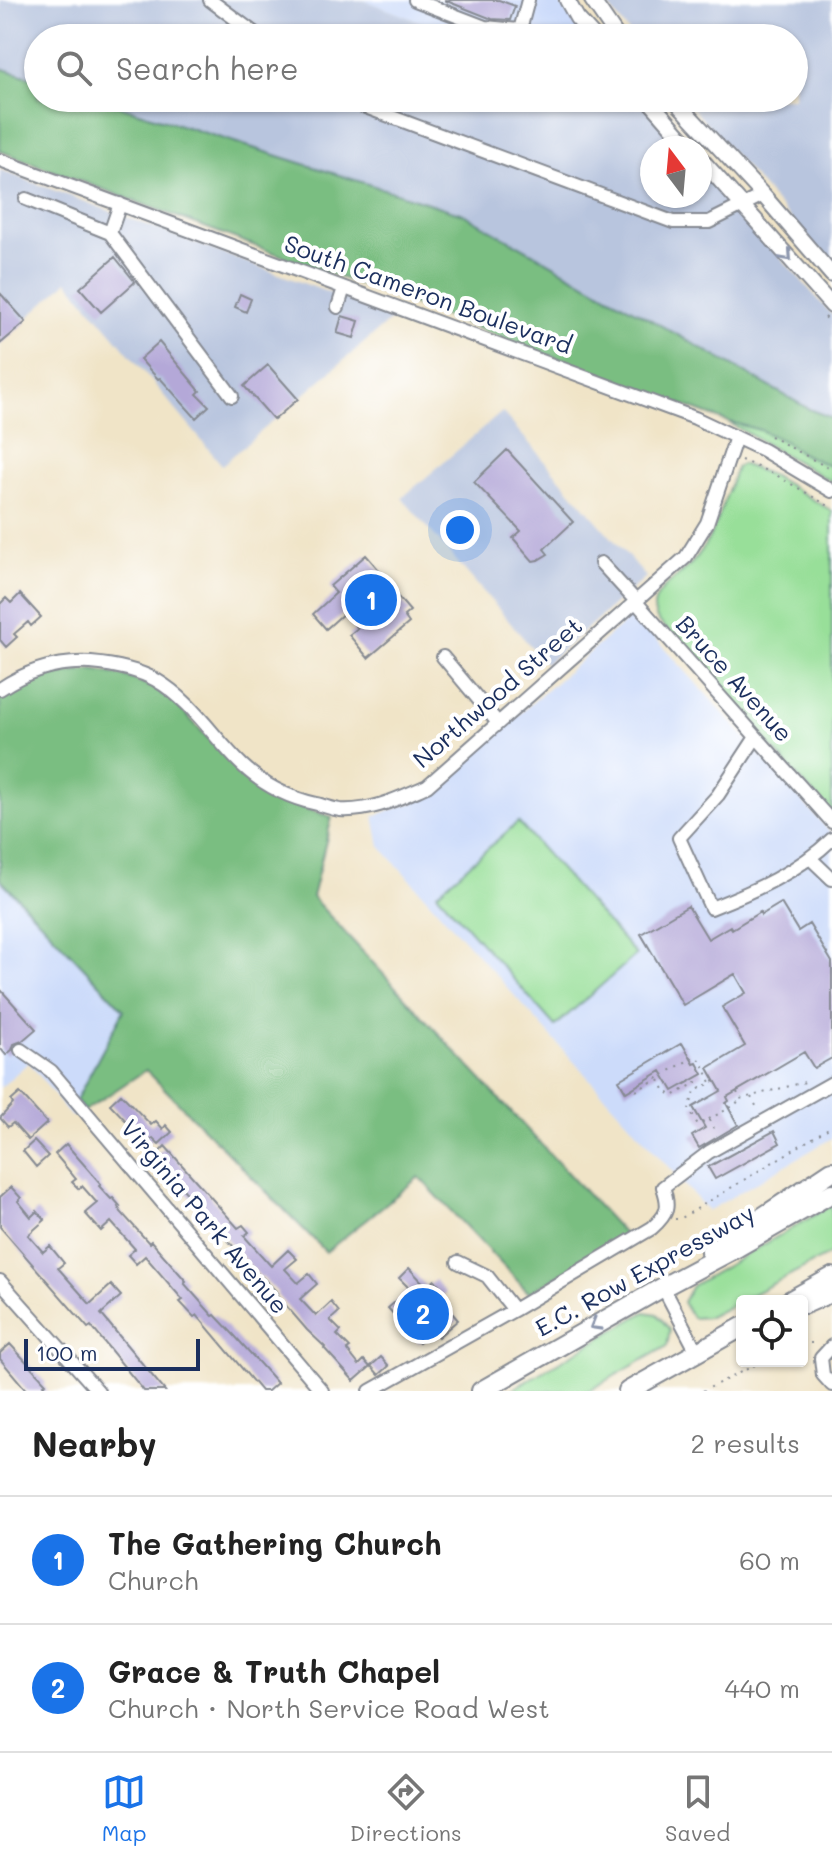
<!DOCTYPE html>
<html lang="en">
<head>
<meta charset="utf-8">
<style>
	:root { --surface:#fff; --page:#f2f2f2; --text:#222; --muted:#767676; --line:#e0e0e0; --accent:#1a73e8 }
	body { margin:0; font-family:Mali,sans-serif; background:var(--page); color:var(--text) }
	.controls { position:absolute; right:24px; bottom:24px; display:grid; overflow:hidden; border-radius:8px; box-shadow:0 2px 6px #0004 }
	.controls button { width:72px; height:72px; display:grid; place-items:center; padding:0; border:0; border-bottom:2px solid var(--line); background:var(--surface); color:var(--text); font:40px sans-serif }
	.compass { position:absolute; left:640px; top:136px; width:72px; height:72px; border-radius:50%; background:var(--surface); box-shadow:0 2px 6px #0004; rotate:344deg }
	.scale { position:absolute; left:24px; bottom:20px; width:176px; box-sizing:border-box; padding-left:8px; border:4px solid #1b2f5e; border-top:0; font-size:22px; line-height:28px; white-space:nowrap; color:#1b2f5e; -webkit-text-stroke:6px #fff; paint-order:stroke }
	.you { position:absolute; left:460px; top:530px; width:28px; height:28px; margin:-20px; border:6px solid #fff; border-radius:50%; background:#1a73e8; box-shadow:0 0 0 12px #1a73e833 }
	.badge { display:grid; place-items:center; width:52px; height:52px; border-radius:50%; background:var(--accent); color:#fff; font-size:26px; font-weight:700 }
	.pin { position:absolute; translate:-50% -50%; border:4px solid #fff; box-shadow:0 2px 8px #0006 }
	.list { margin:0; padding:0; list-style:none }
	h2 { display:flex; justify-content:space-between; align-items:center; height:104px; margin:0; padding:0 32px; font-size:34px }
	h2 small { font-size:26px; font-weight:400; color:var(--muted) }
	.list li { display:grid; grid-template-columns:52px 1fr auto; gap:24px; align-items:center; box-sizing:border-box; height:128px; padding:0 32px; border-top:2px solid var(--line) }
	.list b { display:block; font-size:30px; white-space:nowrap }
	.list p { margin:0; font-size:26px; white-space:nowrap; color:var(--muted) }
	.list em { font-size:26px; font-style:normal; color:var(--muted) }
	.icon { flex:none; width:44px; height:44px; fill:none; stroke:currentColor; stroke-width:2; stroke-linecap:round; stroke-linejoin:round }
	.map { position:relative; flex:none; width:832px; height:1391px; overflow:hidden }
	.search { position:absolute; background:var(--surface); box-shadow:0 2px 6px #0004; left:24px; right:24px; top:24px; height:88px; display:flex; align-items:center; gap:20px; box-sizing:border-box; padding:0 28px; border-radius:44px; color:var(--muted); font-size:30px }
	.sheet { height:360px; background:var(--surface) }
	nav { display:flex; justify-content:space-around; align-items:center; box-sizing:border-box; height:112px; border-top:2px solid var(--line); background:var(--surface); font-size:22px; color:var(--muted) }
	nav a { display:grid; justify-items:center; gap:4px }
	nav .on { color:var(--accent) }
	.map>svg:first-child { display:block }
	.built { fill:#ccdbfa }
	.industrial { fill:#b8c5de }
	.green { fill:#98df99; stroke:#5a877c; stroke-width:2 }
	.forest { fill:#7abe81; stroke:#4a7670; stroke-width:2 }
	.building { fill:#b4a8d8 }
	.lines { fill:none; stroke-linecap:round; stroke-linejoin:round }
	.minor-casing { stroke:#868a92; stroke-width:16 }
	.major-casing { stroke:#868a92; stroke-width:18 }
	.highway-casing { stroke:#868a92; stroke-width:22 }
	.path { stroke:#868a92; stroke-width:2; stroke-dasharray:2 6; stroke-linecap:butt }
	.minor { stroke:#fff; stroke-width:12 }
	.major { stroke:#fff; stroke-width:14 }
	.highway { stroke:#fff; stroke-width:18 }
	.oneway { stroke:#8d97ae }
	.labels { text-anchor:middle; stroke-width:8; stroke-linejoin:round; paint-order:stroke }
	.street-label { font-size:24px; fill:#1b2f5e; stroke:#fff }
</style>
</head>
<body>
<div class="map">
<svg width="832" height="1391" viewBox="0 0 832 1391">
	<rect width="100%" height="100%" fill="#fff"/>
	<filter id="ink" filterUnits="userSpaceOnUse"><feTurbulence type="fractalNoise" baseFrequency=".0125" numOctaves="2"/><feDisplacementMap in="SourceGraphic" scale="16" xChannelSelector="R" yChannelSelector="G"/><feConvolveMatrix kernelMatrix="1 2 1 2 8 2 1 2 1" color-interpolation-filters="sRGB"/></filter>
	<filter id="wash" filterUnits="userSpaceOnUse"><feTurbulence type="fractalNoise" baseFrequency=".006" numOctaves="4" result="noise"/><feDisplacementMap in="SourceGraphic" scale="32" xChannelSelector="R" yChannelSelector="G"/><feGaussianBlur stdDeviation="1.8" result="paint"/><feColorMatrix in="noise" values="0 0 0 0 0 0 0 0 0 0 0 0 0 0 0 0 0 1.4 0 .05"/><feComposite in="paint" operator="in"/></filter>
	<g filter="url(#wash)">
		<rect width="100%" height="100%" fill="#f0e4c7"/>
		<path class="built" d="M363 0H558L586 38H486L436 28Z
			M634 614 832 834V1138L708 1211 380 846 374 816 414 802 440 783Z
			M0 879 124 1011 76 1100 84 1111 71 1117 29 1062 0 1088Z"/>
		<path class="industrial" d="M0 0H363L436 28 486 38H38V80L0 68Z
			M603 0H832V266L684 98H794V38H634Z
			M94 98H639L684 148H652V196H700V166L832 315V418L811 410 463 214Z
			M0 170 394 317 222 465 68 281 0 343Z
			M502 412 646 577 546 664 402 498Z"/>
		<path class="green" d="M726 421 760 430 784 441 803 454 832 467V482Z
			M741 464 773 476 832 511V815L657 619C644 595 676 580 690 565 715 539 724 500 736 468Z
			M518 822 636 955 555 1026 437 893Z
			M832 1205V1253L709 1317 692 1318 683 1302 692 1286Z
			M645 1312 657 1314 670 1330 667 1346 588 1391H509Z"/>
		<path class="forest" d="M0 68 38 80V98H94L463 214 811 410 832 418V467L803 454 784 441 760 430 726 421 0 151Z
			M94 670 125 676 154 688 180 708 245 778 275 799 332 817 312 897 625 1235 529 1293 419 1177 326 1252 146 1070 84 1111 76 1100 124 1010 0 879V698C31 677 57 673 94 670Z"/>
		<g id="blocks">
			<path class="building" d="M444 0H499L515 6 510 20 492 19Z
				M115 257 135 282 101 312 80 288Z
				M0 293 26 322 0 344Z
				M240 294 251 299 246 312 235 307Z
				M342 316 359 321 354 338 337 333Z
				M159 342 200 391 197 394 209 406 196 418 160 378 158 379 140 359Z
				M268 365 298 399 274 420 244 386Z
				M507 450 573 522 544 549 548 554 538 560 533 561 513 538 521 531 474 482Z
				M366 555 393 586 390 588 410 611 404 616 409 623 368 658 349 635 358 628 344 613 326 629 313 614 336 593 330 586Z
				M20 594 41 617 31 626 28 622 14 634 17 637 6 647 0 640V604L6 598 11 603Z
				M781 903 798 931 809 924 832 962V1058L814 1068 804 1052 727 1097 729 1101 726 1103 738 1125 699 1148 692 1136 705 1128 693 1107 721 1091 708 1068 745 1046 722 1007 746 993 735 974 683 1005 641 934 688 906 708 939 730 926 732 929 760 912 761 915Z
				M0 989 36 1029 22 1041 14 1044 12 1050 6 1055 0 1048Z
				M682 1043 694 1064 697 1063 703 1074 673 1091 661 1071 626 1092 619 1080Z
				M20 1093 47 1123 28 1140 13 1123 8 1127 0 1118 13 1104 11 1101Z
				M121 1094 151 1125 156 1121 163 1129 166 1125 172 1132 159 1144 153 1138 147 1143 110 1104Z
				M774 1131 780 1143 715 1179 708 1167Z
				M34 1141 48 1156 36 1167 23 1151Z
				M66 1144 101 1184 99 1186 111 1199 113 1198 120 1206 118 1207 121 1212 149 1243 151 1241 186 1281 184 1283 213 1316 215 1315 234 1335 277 1383 268 1391H261L197 1315 194 1317 180 1302 183 1300 145 1256 136 1264 128 1255 135 1249 111 1222 101 1231 85 1213 97 1203 82 1186 79 1189 72 1182 76 1179 55 1154Z
				M165 1146 238 1228 243 1225 249 1232 244 1236 271 1266 288 1250 297 1259 285 1269 298 1283 309 1274 317 1284 300 1299 316 1316 331 1302 339 1312 330 1320 341 1331 337 1335 350 1348 347 1350 359 1365 364 1360 370 1367 354 1381 324 1348 325 1347 307 1330 276 1294 278 1293 262 1277 261 1278 155 1157Z
				M11 1187 21 1198 18 1201 31 1217 37 1211 45 1220 28 1235 43 1252 50 1246 64 1263 58 1268 90 1304 111 1285 121 1296 101 1314 165 1391H144L91 1326 88 1328 0 1227V1197Z
				M409 1268 427 1287 435 1280 446 1293 439 1298 458 1320 438 1337 433 1331 419 1343 388 1308 410 1289 399 1278Z
				M10 1344 46 1383 43 1385 48 1391H27L0 1359V1353Z
				M381 1357 389 1366 379 1375 371 1366Z"/>
		</g>
	</g>
	<g filter="url(#ink)">
		<use href="#blocks" fill-opacity="0" stroke="#868a92" stroke-width="2"/>
		<g class="lines">
			<g class="minor-casing">
				<path id="minor" d="M210 0 261 38
					M415 0 485 27 520 30 528 0
					M346 98 360 105 673 222H709L763 195
					M0 160 695 418 763 450 832 491
					M26 199 110 233
					M120 204 110 233 232 396
					M338 307 344 288
					M601 563 636 601
					M635 601 832 822
					M443 657 498 723
					M0 689C28 670 57 661 91 663 113 665 136 669 156 680 192 701 213 737 242 765 263 785 289 798 317 804 324 806 333 809 340 810 372 812 399 798 427 786L686 557 707 523 736 437
					M756 737 718 795 679 838 711 908C754 891 798 872 832 839
					M810 858 832 879
					M21 1050 51 1071 322 1391
					M458 1262 487 1276 514 1310
					M0 1281 98 1391
					M663 1287 697 1352
					M832 1346 821 1358 823 1375 832 1385
					M370 1391 514 1310 652 1228C668 1214 670 1207 663 1187L709 1152 832 1083"/>
			</g>
			<g class="major-casing">
				<path id="major" d="M567 0 577 18 595 38
					M592 0 618 38
					M647 98 691 148
					M673 98 763 195 832 275
					M700 158 832 306"/>
			</g>
			<g class="highway-casing">
				<path id="highway" d="M710 1252 832 1171
					M789 1301 832 1277
					M805 1304 832 1292
					M481 1391 663 1287 738 1247 832 1193
					M628 1391 742 1327"/>
			</g>
			<path class="path" d="M825 317 832 325
				M770 436 832 470
				M741 460 776 475 832 508
				M659 1080 665 1091 673 1096 697 1082 701 1088
				M715 1081 695 1091 689 1109 698 1125 735 1105 740 1099
				M636 1091 692 1058 701 1060C705 1067 707 1075 711 1082
				M737 1092 740 1099 809 1081
				M751 1097 758 1109
				M709 1120 716 1132
				M675 1219H680L832 1126
				M802 1343H817
				M703 1391 763 1361"/>
			<use href="#minor" class="minor"/>
			<use href="#major" class="major"/>
			<use href="#highway" class="highway"/>
		</g>
		<defs><path id="oneway-chevron" d="M-2-3.5L2.5 0L-2 3.5" fill="none" stroke-width="1.6" stroke-linecap="round" stroke-linejoin="round" transform="scale(2)"/></defs>
		<g class="oneway">
			<use href="#oneway-chevron" transform="translate(787 256) rotate(48)"/>
			<use href="#oneway-chevron" transform="translate(595 1325) rotate(150)"/>
		</g>
	</g>
	<g class="labels">
		<g class="street-label">
			<text transform="translate(428 295) rotate(20)" y="8">South Cameron Boulevard</text>
			<text transform="translate(734 679) rotate(48)" y="8">Bruce Avenue</text>
			<text transform="translate(498 693) rotate(-41)" y="8">Northwood Street</text>
			<text transform="translate(204 1217) rotate(50)" y="8">Virginia Park Avenue</text>
			<text transform="translate(645 1271) rotate(-29)" y="8">E.C. Row Expressway</text>
		</g>
	</g>
</svg>
<div class="controls">
<button><svg class="icon" aria-label="locate" viewBox="0 0 24 24"><circle cx="12" cy="12" r="6"/><path d="M12 2v4M12 18v4M2 12h4M18 12h4"/></svg></button>
</div>
<svg class="compass" viewBox="-18 -18 36 36"><path d="M0-13l5 13h-10z" fill="#e53935"/><path d="M0 13l5-13h-10z" fill="#767676"/></svg>
<div class="scale">100 m</div>
<div class="you"></div>
<div class="pin badge" style="left:371px;top:600px">1</div>
<div class="pin badge" style="left:423px;top:1314px">2</div>
<div class="search"><svg class="icon" aria-label="search" viewBox="0 0 24 24"><circle cx="10" cy="10" r="6"/><path d="M15 15l6 6"/></svg>Search here</div>
</div>
<section class="sheet">
<h2>Nearby<small>2 results</small></h2>
<ul class="list">
<li><span class="badge">1</span><div><b>The Gathering Church</b><p>Church</p></div><em>60 m</em></li>
<li><span class="badge">2</span><div><b>Grace &amp; Truth Chapel</b><p>Church · North Service Road West</p></div><em>440 m</em></li>
</ul>
</section>
<nav>
<a class="on"><svg class="icon" aria-label="map" viewBox="0 0 24 24"><path d="M3 6l6-2 6 2 6-2v14l-6 2-6-2-6 2zM9 4v14M15 6v14"/></svg>Map</a>
<a><svg class="icon" aria-label="directions" viewBox="0 0 24 24"><path d="M12 3l9 9-9 9-9-9zM9 14v-3h6M13 9l2 2-2 2"/></svg>Directions</a>
<a><svg class="icon" aria-label="saved" viewBox="0 0 24 24"><path d="M7 4h10v16l-5-4-5 4z"/></svg>Saved</a>
</nav>
</body>
</html>
